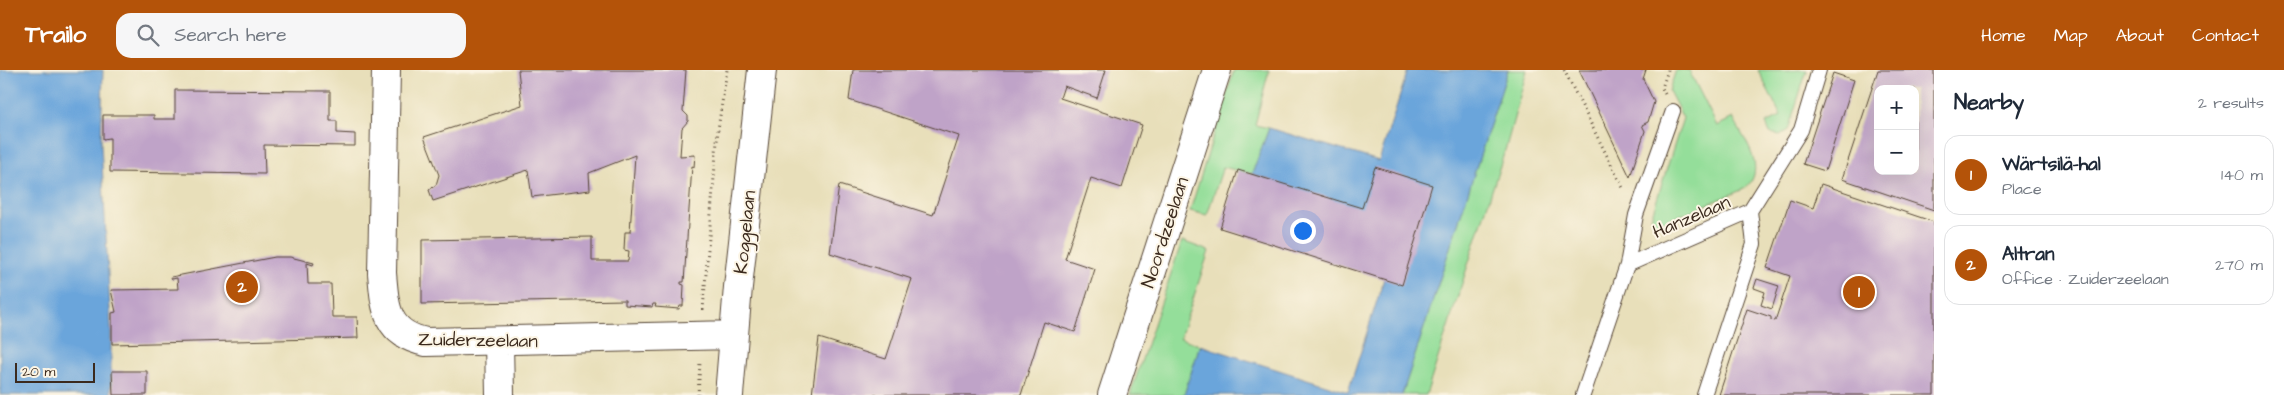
<!DOCTYPE html>
<html lang="en">
<head>
<meta charset="utf-8">
<style>
	:root { --surface:#fff; --page:#f6f6f7; --text:#1f2937; --muted:#747a83; --line:#e0e1e3; --accent:#b45309 }
	body { margin:0; font-family:"Architects Daughter",sans-serif; background:var(--page); color:var(--text) }
	.controls { position:absolute; right:15px; top:15px; display:grid; overflow:hidden; border-radius:10px; box-shadow:0 5px 20px #0002 }
	.controls button { width:45px; height:45px; display:grid; place-items:center; padding:0; border:0; border-bottom:1px solid var(--line); background:var(--surface); color:var(--text); font:25px sans-serif }
	.scale { position:absolute; left:15px; bottom:12px; width:80px; box-sizing:border-box; padding-left:5px; border:2px solid #3b2a1e; border-top:0; font-size:14px; line-height:18px; white-space:nowrap; color:#3b2a1e; -webkit-text-stroke:4px #fcf5e5; paint-order:stroke }
	.you { position:absolute; left:1302px; top:160px; width:18px; height:18px; margin:-12px; border:4px solid #fff; border-radius:50%; background:#1a73e8; box-shadow:0 0 0 8px #1a73e833 }
	.badge { display:grid; place-items:center; width:32px; height:32px; border-radius:50%; background:var(--accent); color:#fff; font-size:16px; font-weight:700 }
	.pin { position:absolute; translate:-50% -50%; border:2px solid #fff; box-shadow:0 1px 5px #0006 }
	.list { margin:0; padding:0; list-style:none }
	h2 { display:flex; justify-content:space-between; align-items:center; height:65px; margin:0; padding:0 20px; font-size:21px }
	h2 small { font-size:16px; font-weight:400; color:var(--muted) }
	.list li { display:grid; grid-template-columns:32px 1fr auto; gap:15px; align-items:center; box-sizing:border-box; height:80px; margin:0 10px 10px; padding:0 10px; border:1px solid var(--line); border-radius:15px }
	.list b { display:block; font-size:19px; white-space:nowrap }
	.list p { margin:0; font-size:16px; white-space:nowrap; color:var(--muted) }
	.list em { font-size:16px; font-style:normal; color:var(--muted) }
	.icon { flex:none; width:28px; height:28px; fill:none; stroke:currentColor; stroke-width:2; stroke-linecap:round; stroke-linejoin:round }
	.map { position:relative; flex:none; width:1934px; height:325px; overflow:hidden }
	header { display:flex; align-items:center; gap:30px; box-sizing:border-box; height:70px; padding:0 25px; background:var(--accent); color:#fff }
	header strong { font-size:24px }
	nav { display:flex; gap:28px; margin-inline-start:auto; font-size:18px }
	.search { width:350px; height:45px; background:var(--page); display:flex; align-items:center; gap:12px; box-sizing:border-box; padding:0 18px; border-radius:15px; color:var(--muted); font-size:19px }
	main { display:flex }
	aside { flex:1; background:var(--surface) }
	.map>svg:first-child { display:block }
	.green { fill:#94de9a; stroke:#68845c }
	.water { fill:#6ba5db; stroke:#53687c }
	.building { fill:#bfa3c8; fill-rule:evenodd }
	.lines { fill:none; stroke-linecap:round; stroke-linejoin:round }
	.lane-casing { stroke:#554535; stroke-width:16 }
	.street-casing { stroke:#554535; stroke-width:30 }
	.path { stroke:#554535; stroke-width:3; stroke-dasharray:1 4; stroke-linecap:butt }
	.lane { stroke:#fff; stroke-width:14 }
	.street { stroke:#fff; stroke-width:28 }
	.labels { text-anchor:middle; stroke-width:4; stroke-linejoin:round; paint-order:stroke }
	.street-label { font-size:19px; fill:#3b2a1e; stroke:#fcf5e5 }
</style>
</head>
<body>
<header>
<strong>Trailo</strong>
<div class="search"><svg class="icon" aria-label="search" viewBox="0 0 24 24"><circle cx="10" cy="10" r="6"/><path d="M15 15l6 6"/></svg>Search here</div>
<nav><a>Home</a><a>Map</a><a>About</a><a>Contact</a></nav>
</header>
<main>
<div class="map">
<svg width="1934" height="325" viewBox="0 0 1934 325">
	<rect width="100%" height="100%" fill="#fcf5e5"/>
	<filter id="ink" filterUnits="userSpaceOnUse"><feTurbulence type="fractalNoise" baseFrequency=".02" numOctaves="2"/><feDisplacementMap in="SourceGraphic" scale="10" xChannelSelector="R" yChannelSelector="G"/><feConvolveMatrix kernelMatrix="1 2 1 2 8 2 1 2 1" color-interpolation-filters="sRGB"/></filter>
	<filter id="wash" filterUnits="userSpaceOnUse"><feTurbulence type="fractalNoise" baseFrequency=".0096" numOctaves="4" result="noise"/><feDisplacementMap in="SourceGraphic" scale="20" xChannelSelector="R" yChannelSelector="G"/><feGaussianBlur stdDeviation="1.12" result="paint"/><feColorMatrix in="noise" values="0 0 0 0 0 0 0 0 0 0 0 0 0 0 0 0 0 1.4 0 .05"/><feComposite in="paint" operator="in"/></filter>
	<g filter="url(#wash)">
		<rect width="100%" height="100%" fill="#e8dfba"/>
		<path class="green" d="M1234 0H1269L1255 55 1269 58 1252 104 1223 97 1207 145 1190 141Z
			M1508 0H1527L1507 74 1426 325H1402Z
			M1676 0H1689L1717 56 1733 48C1744 70 1769 100 1744 119L1657 155 1651 148 1683 48 1669 21Z
			M1758 0H1807L1788 60 1780 65 1770 63 1766 53 1781 46Z
			M1182 171 1209 181 1180 268 1200 275 1184 325H1130Z"/>
		<path class="water" d="M0 0H103L101 74 111 258V325H0Z
			M1408 0H1508L1402 325H1184L1200 275 1348 322 1401 155 1252 104 1269 58 1379 91Z"/>
		<g id="blocks">
			<path class="building" d="M518 0H686L683 41 688 46V51L682 58 680 86 695 85 694 97 692 96 684 212H681V214L684 215 683 236H680L679 239 655 237 656 234H653L652 237 625 235V230L422 234V170L592 167V191H628L629 181 624 180 625 162H630L635 85 589 103 590 120 532 127 528 100 433 131 429 120 436 115 439 105 424 67 522 35Z
				M853 0H1106L1097 28 1064 16 1060 28 1142 55 1122 118 1091 108 1065 189 1095 199 1075 262 1044 252 1021 325H812L819 268 886 289 912 209 830 183 839 115 933 145 959 66 849 30Z
				M1579 0H1646L1643 9 1654 32 1648 52 1642 55 1645 61 1630 107Z
				M1878 0H1934V140L1842 109ZM1878 19H1915V101H1878Z
				M1833 3 1854 10 1825 101 1803 94Z
				M175 20 330 21V51H337V63L355 64V76L264 75 265 104 110 102V68L103 69V45H154V49H175Z
				M1375 97 1432 115 1402 215 1220 158 1238 100 1362 138Z
				M1821 114 1934 152V325H1719L1747 239 1771 247V250L1775 251 1790 206 1767 198 1790 130 1813 138Z
				M275 187H290L314 193 313 195 307 193 308 214H331L332 247H357L358 268 112 274V243L116 242 111 220 178 219 177 208 172 209 171 207Z
				M1757 209 1779 216 1772 239 1761 235 1765 222 1754 218Z
				M112 301H147V325H113Z"/>
		</g>
	</g>
	<g filter="url(#ink)">
		<use href="#blocks" fill-opacity="0" stroke="#554535" stroke-width="1"/>
		<g class="lines">
			<g class="lane-casing">
				<path id="lane" d="M1627 195 1636 145 1673 41
					M1583 325 1627 195 1750 141 1801 60 1819 0
					M1704 325 1754 174 1750 141"/>
			</g>
			<g class="street-casing">
				<path id="street" d="M386 0 382 203C385 238 386 264 426 272L734 265
					M499 271 500 325
					M729 325 738 217 762 0
					M1112 325 1217 0"/>
			</g>
			<path class="path" d="M1564 0 1623 118
				M1665 24 1662 18 1668 0
				M703 240 718 59 727 0
				M698 325 700 293"/>
			<use href="#lane" class="lane"/>
			<use href="#street" class="street"/>
		</g>
	</g>
	<g class="labels">
		<g class="street-label">
			<text transform="translate(1691 146) rotate(-23)" y="7">Hanzelaan</text>
			<text transform="translate(744 162) rotate(-84)" y="7">Koggelaan</text>
			<text transform="translate(1164 162) rotate(-72)" y="7">Noordzeelaan</text>
			<text transform="translate(478 269) rotate(1)" y="7">Zuiderzeelaan</text>
		</g>
	</g>
</svg>
<div class="controls">
<button>+</button>
<button>−</button>
</div>
<div class="scale">20 m</div>
<div class="you"></div>
<div class="pin badge" style="left:1859px;top:222px">1</div>
<div class="pin badge" style="left:242px;top:217px">2</div>
</div>
<aside>
<h2>Nearby<small>2 results</small></h2>
<ul class="list">
<li><span class="badge">1</span><div><b>Wärtsilä-hal</b><p>Place</p></div><em>140 m</em></li>
<li><span class="badge">2</span><div><b>Altran</b><p>Office · Zuiderzeelaan</p></div><em>270 m</em></li>
</ul>
</aside>
</main>
</body>
</html>
